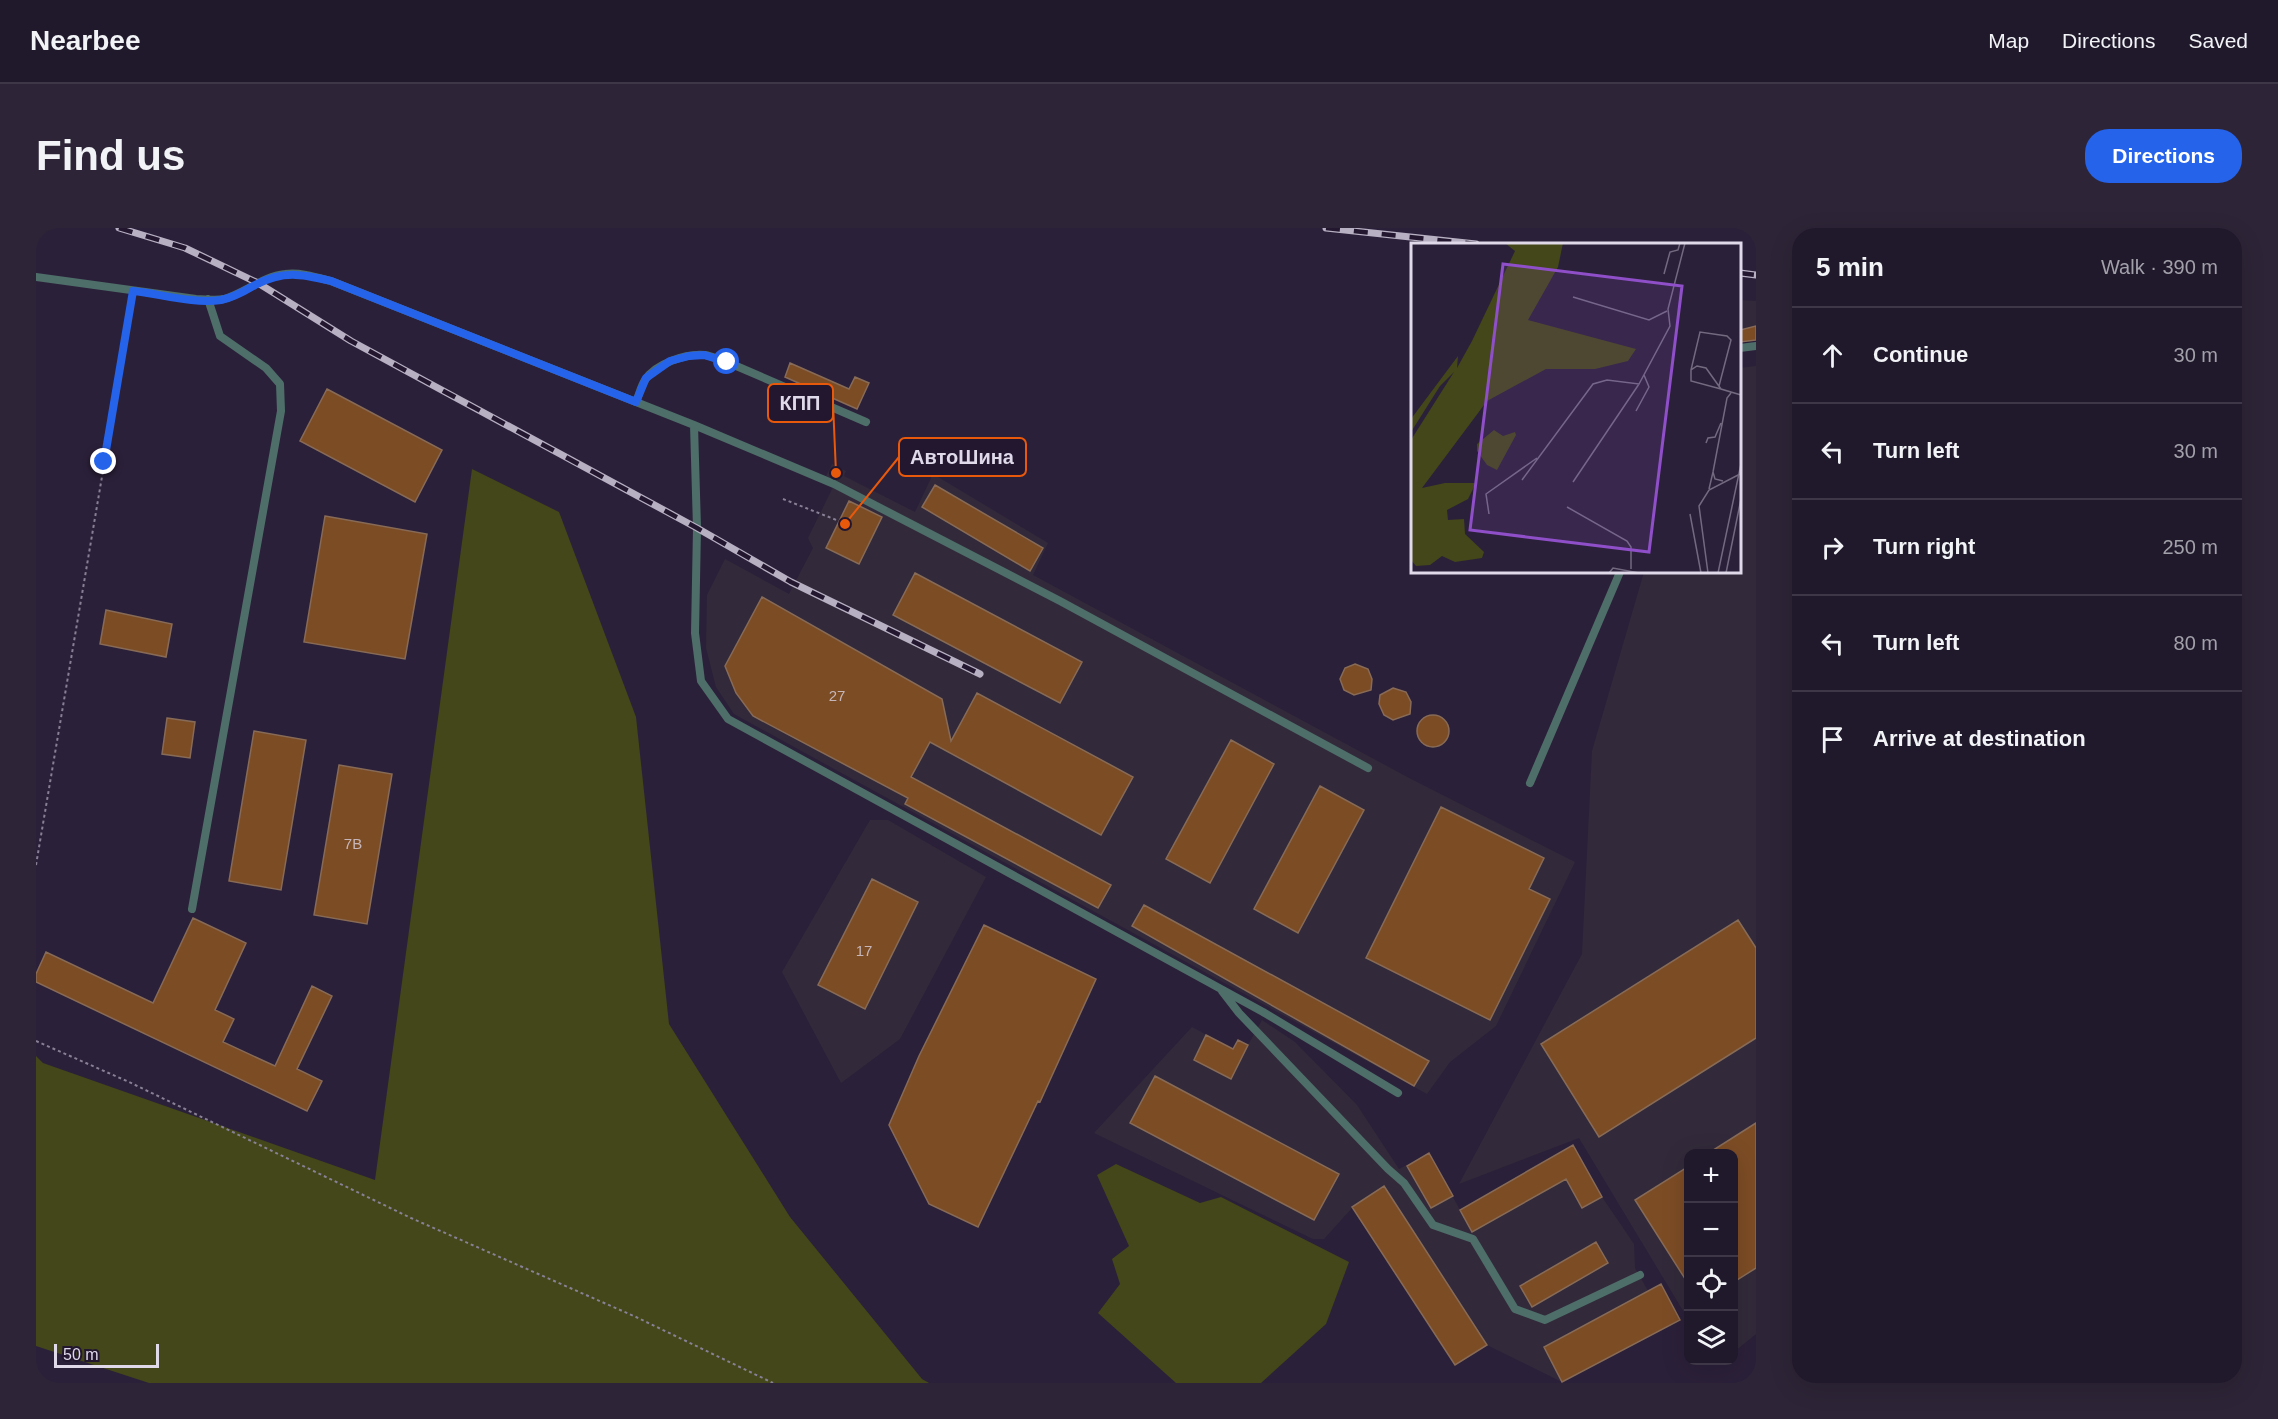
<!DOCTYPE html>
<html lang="en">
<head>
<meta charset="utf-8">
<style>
	:root { --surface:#20182b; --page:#2d2537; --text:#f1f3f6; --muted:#a2a0a9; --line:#3d3747; --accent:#2563eb }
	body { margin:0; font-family:Helvetica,sans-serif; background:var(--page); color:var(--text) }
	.controls { position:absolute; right:18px; bottom:18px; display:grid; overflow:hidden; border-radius:12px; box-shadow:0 6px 24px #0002 }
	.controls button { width:54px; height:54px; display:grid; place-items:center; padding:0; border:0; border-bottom:2px solid var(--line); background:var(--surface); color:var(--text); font:30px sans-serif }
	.scale { position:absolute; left:18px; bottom:15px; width:105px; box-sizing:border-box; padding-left:6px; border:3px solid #dfd9ea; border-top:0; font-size:16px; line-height:21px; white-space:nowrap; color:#dfd9ea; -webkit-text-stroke:4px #22172f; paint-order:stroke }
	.stop { position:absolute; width:18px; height:18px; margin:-14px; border:4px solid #2563eb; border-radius:50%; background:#fff }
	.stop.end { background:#2563eb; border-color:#fff; box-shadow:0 2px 6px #0008 }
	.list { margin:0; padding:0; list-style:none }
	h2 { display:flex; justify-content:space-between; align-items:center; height:78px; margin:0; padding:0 24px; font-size:26px }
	h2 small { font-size:20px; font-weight:400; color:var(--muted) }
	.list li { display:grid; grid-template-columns:39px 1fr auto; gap:18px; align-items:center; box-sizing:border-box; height:96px; padding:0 24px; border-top:2px solid var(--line) }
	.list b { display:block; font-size:22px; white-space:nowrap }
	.list em { font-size:20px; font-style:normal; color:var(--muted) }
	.icon { flex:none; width:33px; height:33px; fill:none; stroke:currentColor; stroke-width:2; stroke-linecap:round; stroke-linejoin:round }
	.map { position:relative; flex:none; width:1720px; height:1155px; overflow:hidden; border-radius:24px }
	header { display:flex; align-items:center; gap:36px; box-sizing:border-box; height:84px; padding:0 30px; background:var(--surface); border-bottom:2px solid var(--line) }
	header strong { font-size:28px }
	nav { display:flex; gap:33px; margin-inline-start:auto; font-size:21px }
	.intro { display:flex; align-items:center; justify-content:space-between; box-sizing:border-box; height:144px; padding:0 36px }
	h1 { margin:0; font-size:42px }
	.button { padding:15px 27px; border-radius:24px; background:var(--accent); color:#fff; font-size:21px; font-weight:700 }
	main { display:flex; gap:36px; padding:0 36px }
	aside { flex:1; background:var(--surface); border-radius:24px; box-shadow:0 6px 24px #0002 }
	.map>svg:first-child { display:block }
	.industrial { fill:#322a3a }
	.green { fill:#434719 }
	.building { fill:#7c4c25; stroke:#876b57; stroke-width:1.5 }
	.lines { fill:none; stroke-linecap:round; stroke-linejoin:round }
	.path { stroke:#888095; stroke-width:2; stroke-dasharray:3 3; stroke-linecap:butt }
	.service { stroke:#4e6e69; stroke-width:8 }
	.rail-casing { stroke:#b7afc2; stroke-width:7 }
	.rail { stroke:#22172f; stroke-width:4.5; stroke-dasharray:14; stroke-linecap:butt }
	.route { stroke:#2563eb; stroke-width:8 }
	.labels { text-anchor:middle; stroke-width:4.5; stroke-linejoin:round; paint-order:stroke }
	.number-label { font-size:15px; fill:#c6b6b9 }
	.inset-road { fill:none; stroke:#736a80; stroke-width:1.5 }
	.view { fill:#8f4fc8; fill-opacity:0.15; stroke:#8f4fc8; stroke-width:3 }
	.inset-edge { fill:none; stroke:#dfd9ea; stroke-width:3 }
	.leader { fill:none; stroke:#e8590c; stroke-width:2 }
	.callout-dot { fill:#e8590c; stroke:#22172f; stroke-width:2 }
	.callout { fill:#22172f; stroke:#e8590c; stroke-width:2 }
	.callout-label { font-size:20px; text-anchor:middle; font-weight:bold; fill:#dfd9ea }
</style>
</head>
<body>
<header>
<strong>Nearbee</strong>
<nav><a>Map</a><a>Directions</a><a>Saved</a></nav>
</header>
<div class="intro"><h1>Find us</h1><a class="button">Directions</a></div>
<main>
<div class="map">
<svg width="1720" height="1155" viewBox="0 0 1720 1155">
	<rect width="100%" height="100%" fill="#2b2039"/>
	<path class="industrial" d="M1704 72 1720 73V112L1704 115Z
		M1720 138V1106L1698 1124V926H1652V1091L1543 910 1423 956 1546 726 1556 523 1608 344H1704V140Z
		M796 236 810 243 808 248 879 284 897 246 1012 315 997 347 1375 551 1539 634 1460 798 1414 834 1391 866 698 486 680 459 670 420 671 367 689 331 753 366 777 320 772 310 800 253 790 248Z
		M834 592H852L950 649 864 811 805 855 746 744Z
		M1226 792 1259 814 1321 877 1363 941 1393 925 1424 982 1537 917 1566 969 1598 1016 1599 1040 1612 1063 1625 1056 1644 1092 1526 1154 1451 1117 1419 1137 1316 980 1288 1011H1277L1058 905 1156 799 1197 821 1202 812 1212 817Z"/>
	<path class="green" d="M436 241 523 284 600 489 633 796 754 989 886 1151 893 1155H113L0 1118V828L7 835 339 952Z
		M1080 936 1164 975 1185 969 1313 1034 1290 1096 1225 1155H1140L1062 1085 1084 1056 1076 1031 1093 1018 1061 947Z"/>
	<path class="building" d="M1720 98V112L1704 114V102Z
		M754 135 813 161 819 149 833 155 821 181 749 149Z
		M291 161 406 222 379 274 264 213Z
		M899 257 1007 320 994 343 886 279Z
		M813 273 846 289 823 336 790 320Z
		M289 288 391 306 369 431 268 414Z
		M879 345 1046 434 1024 475 857 387Z
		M726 369 906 471 915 513 941 465 1097 549 1065 607 894 514 875 549 1075 657 1062 680 869 576 872 570 717 488 700 465 689 438Z
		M70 382 136 396 130 429 64 416Z
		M1319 436 1332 441 1336 451 1335 462 1318 467 1308 462 1304 451 1309 440Z
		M1357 460 1370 464 1375 474 1374 486 1357 492 1348 487 1343 476 1344 467Z
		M1381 503a16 16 0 1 1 32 0a16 16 0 1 1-32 0Z
		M131 490 159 494 154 530 126 526Z
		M218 503 270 512 245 662 193 653Z
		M1195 512 1238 536 1174 655 1130 631Z
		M303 537 356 546 331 696 278 687Z
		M1284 558 1328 582 1262 705 1218 681Z
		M1405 579 1508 630 1493 661 1514 671 1454 792 1330 730Z
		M836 651 882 674 829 781 782 757Z
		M1108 677 1393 833 1378 858 1096 698Z
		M157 690 210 715 179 782 198 791 187 814 239 838 276 758 296 768 261 841 286 853 271 883 0 754V746L10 724 117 775Z
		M1702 692 1720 720V810L1563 909 1505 816Z
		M948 697 1060 751 1004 874 1002 873 942 999 893 976 853 897 883 828Z
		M1170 807 1197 821 1202 812 1212 817 1195 851 1158 832Z
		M1119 848 1303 946 1278 992 1094 895Z
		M1720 895V1040L1698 1054V926H1671Z
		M1537 917 1566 969 1546 980 1530 951 1436 1004 1424 982Z
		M1393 925 1417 968 1395 980 1371 938Z
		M1653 938V1057L1599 972Z
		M1348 958 1451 1117 1419 1137 1316 979Z
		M1560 1014 1572 1035 1496 1079 1484 1058Z
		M1625 1056 1644 1092 1526 1154 1508 1119Z"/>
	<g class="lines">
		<path class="path" d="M747 271 803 293
			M0 637 96 72
			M0 813 93 854 375 990 600 1089 737 1155"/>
		<path class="service" d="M0 49 160 71C169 71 180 73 188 71 209 65 227 48 249 46 264 44 280 49 295 53L658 197 661 300 659 405 665 453 692 491 1227 784 1362 865
			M1704 120 1720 118
			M600 174C603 167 605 158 609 152 619 136 650 125 669 127 676 128 684 132 691 134L830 194
			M658 197 798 256 1024 373 1332 540
			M1494 555 1584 344
			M156 681 245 183 244 156 230 140 184 108 172 71
			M1186 763 1203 785 1352 941 1368 955 1397 997 1437 1011 1479 1081 1509 1092 1604 1047"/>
		<g class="rail-casing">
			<path id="rail" d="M83 0 149 20 222 55 315 113 661 300 755 354 944 446
				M1290 0 1440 16
				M1704 45 1720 47"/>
		</g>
		<use href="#rail" class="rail"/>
	</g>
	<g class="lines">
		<path class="route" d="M68 234 97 63C125 66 157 76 185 72 197 70 209 63 219 57 248 42 265 46 295 53L600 174 610 150 634 133 653 128 668 127 691 134"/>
	</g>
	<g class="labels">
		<g class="number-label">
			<text x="801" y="473">27</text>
			<text x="317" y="621">7В</text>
			<text x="828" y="728">17</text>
		</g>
	</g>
	<g transform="translate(1375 15)">
		<rect width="330" height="330" fill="#2b2039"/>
		<path d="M94 0H152L147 24 117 77 225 106 217 118 184 126H135L76 158 11 245 34 240H65L57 256 36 267 37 277 53 276 54 291 73 309 71 315 44 319 31 313 19 322 5 323 0 317V197L43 129 29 143 0 189V176L47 113 46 125 61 98 104 8ZM83 187 92 193 104 189 105 192 86 227 76 222 66 208V201Z" fill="#434719"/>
		<path class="inset-road" d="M253 31 259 9 267 7 269 0M162 54 238 77 256 68M280 127 289 89 316 93 320 97 308 143M310 146 280 138V127L286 123 295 125 310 146 330 152M225 168 238 144 233 132M295 200 297 195 304 194 310 180M302 229 316 155 320 150M111 237 182 141 196 137 228 141 259 83 257 66 274 0M162 239 228 141M298 246 302 229 304 236 312 238M156 264 216 298 220 304V326M78 271 75 251 126 215M279 271 290 330M198 330 202 325 228 330M297 330 288 263 298 247 329 231M307 330 330 221M315 330 330 256"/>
		<path class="view" d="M92 21 271 43 238 309 59 287Z"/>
		<rect width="330" height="330" class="inset-edge"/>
	</g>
	<path class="leader" d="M800 245L797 175M809 296L863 229"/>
	<g class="callout-dot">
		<circle cx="800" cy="245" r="6"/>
		<circle cx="809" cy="296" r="6"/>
	</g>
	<g class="callout">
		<rect x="732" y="156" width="65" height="38" rx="6"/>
		<rect x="863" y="210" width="127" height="38" rx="6"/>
	</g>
	<g class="callout-label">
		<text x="764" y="182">КПП</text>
		<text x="926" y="236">АвтоШина</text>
	</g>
</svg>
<div class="controls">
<button>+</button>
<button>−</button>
<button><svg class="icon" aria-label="locate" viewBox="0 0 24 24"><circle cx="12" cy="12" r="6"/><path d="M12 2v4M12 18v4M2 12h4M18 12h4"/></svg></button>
<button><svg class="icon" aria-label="layers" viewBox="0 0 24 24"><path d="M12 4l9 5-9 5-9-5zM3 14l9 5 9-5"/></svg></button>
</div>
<div class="scale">50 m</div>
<div class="stop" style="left:691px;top:134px"></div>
<div class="stop end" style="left:68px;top:234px"></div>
</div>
<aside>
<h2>5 min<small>Walk · 390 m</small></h2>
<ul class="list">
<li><svg class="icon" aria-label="ahead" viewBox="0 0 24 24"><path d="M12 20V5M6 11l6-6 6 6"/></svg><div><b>Continue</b></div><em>30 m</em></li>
<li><svg class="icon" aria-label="left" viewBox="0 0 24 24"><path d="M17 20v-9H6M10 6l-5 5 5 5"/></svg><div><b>Turn left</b></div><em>30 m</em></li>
<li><svg class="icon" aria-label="right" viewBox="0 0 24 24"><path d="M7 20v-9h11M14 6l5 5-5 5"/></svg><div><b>Turn right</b></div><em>250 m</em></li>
<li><svg class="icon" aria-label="left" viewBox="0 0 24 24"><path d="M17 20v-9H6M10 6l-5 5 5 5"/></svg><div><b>Turn left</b></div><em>80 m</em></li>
<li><svg class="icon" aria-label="arrive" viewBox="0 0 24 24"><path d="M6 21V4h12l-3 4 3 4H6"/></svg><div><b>Arrive at destination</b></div></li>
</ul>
</aside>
</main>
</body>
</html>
